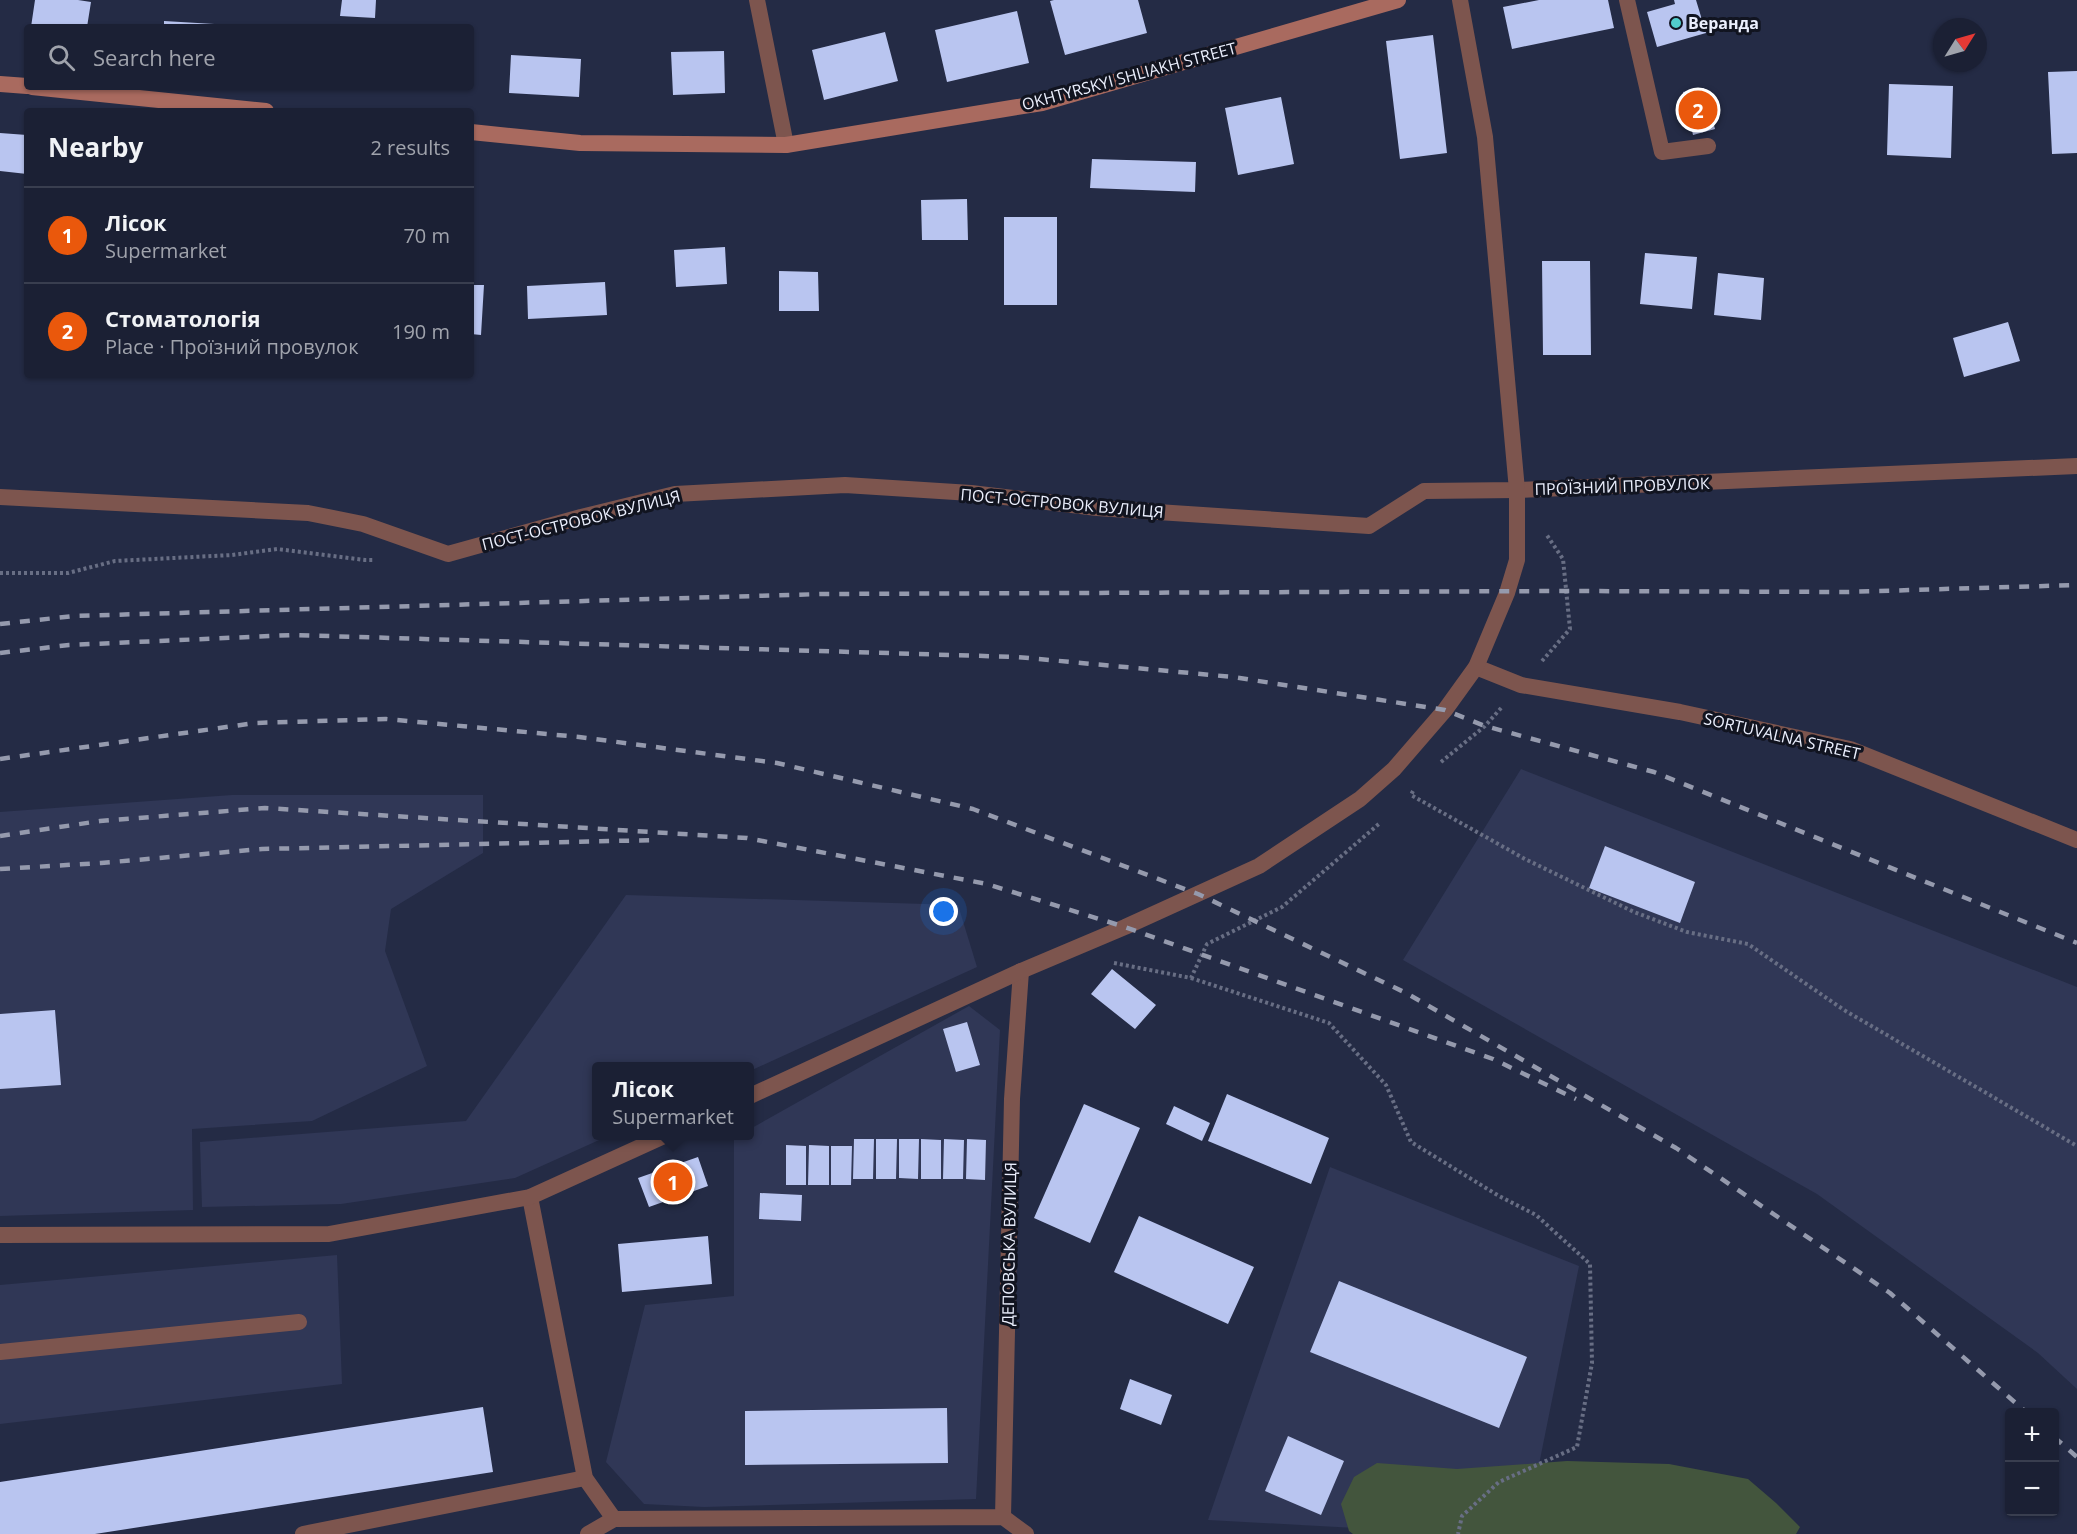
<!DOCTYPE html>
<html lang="en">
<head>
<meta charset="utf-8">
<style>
	:root { --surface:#1b2034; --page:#282d40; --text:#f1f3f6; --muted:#a0a3ac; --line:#393e4f; --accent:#ea580c }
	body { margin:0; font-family:"Open Sans",sans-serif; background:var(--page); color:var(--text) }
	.controls { position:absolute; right:18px; bottom:18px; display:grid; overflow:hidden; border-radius:6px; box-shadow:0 2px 4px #0004 }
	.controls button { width:54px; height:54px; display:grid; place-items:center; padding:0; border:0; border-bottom:2px solid var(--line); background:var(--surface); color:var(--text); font:30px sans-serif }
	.compass { position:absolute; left:1933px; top:18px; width:54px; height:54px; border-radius:50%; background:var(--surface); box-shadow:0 2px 4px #0004; rotate:53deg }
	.you { position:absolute; left:944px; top:912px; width:21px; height:21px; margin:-15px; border:4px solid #fff; border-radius:50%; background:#1a73e8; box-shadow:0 0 0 9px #1a73e833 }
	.badge { display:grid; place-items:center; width:39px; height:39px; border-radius:50%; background:var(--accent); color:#fff; font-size:20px; font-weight:700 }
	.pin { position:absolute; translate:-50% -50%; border:3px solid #fff; box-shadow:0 2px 6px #0006 }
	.popup { position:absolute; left:592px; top:1062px; width:162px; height:78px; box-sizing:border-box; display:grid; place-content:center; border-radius:6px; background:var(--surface); filter:drop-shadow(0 2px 4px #0005); font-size:20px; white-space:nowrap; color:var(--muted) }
	.popup b { font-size:22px; color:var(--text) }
	.popup::after { content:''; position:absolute; left:50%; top:100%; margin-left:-12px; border:12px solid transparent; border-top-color:var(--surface) }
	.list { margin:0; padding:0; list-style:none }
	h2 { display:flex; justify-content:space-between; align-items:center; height:78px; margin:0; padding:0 24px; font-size:26px }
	h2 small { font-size:20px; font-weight:400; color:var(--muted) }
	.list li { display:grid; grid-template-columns:39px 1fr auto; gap:18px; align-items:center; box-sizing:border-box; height:96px; padding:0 24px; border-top:2px solid var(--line) }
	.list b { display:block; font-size:22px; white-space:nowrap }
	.list p { margin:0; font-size:20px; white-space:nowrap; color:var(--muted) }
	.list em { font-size:20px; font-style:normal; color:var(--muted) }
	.icon { flex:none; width:33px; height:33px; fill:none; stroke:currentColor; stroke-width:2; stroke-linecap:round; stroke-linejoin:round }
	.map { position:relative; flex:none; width:2077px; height:1534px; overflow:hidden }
	.search { position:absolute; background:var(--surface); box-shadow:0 2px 4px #0004; left:24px; top:24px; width:450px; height:66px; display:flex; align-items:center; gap:15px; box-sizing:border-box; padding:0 21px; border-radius:6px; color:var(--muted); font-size:22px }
	.panel { position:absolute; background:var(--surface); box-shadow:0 2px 4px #0004; left:24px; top:108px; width:450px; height:270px; border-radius:6px }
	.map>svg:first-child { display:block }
	.built { fill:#303756 }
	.green { fill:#43553d }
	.building { fill:#b9c5f0 }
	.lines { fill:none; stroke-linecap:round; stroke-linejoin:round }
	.path { stroke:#686e84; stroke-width:4; stroke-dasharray:3 3; stroke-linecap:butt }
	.service { stroke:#7d554e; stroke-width:16 }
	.minor { stroke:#7d554e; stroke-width:16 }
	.tertiary { stroke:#7d554e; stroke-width:16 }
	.secondary { stroke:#a96a5f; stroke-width:16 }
	.rail { stroke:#959aad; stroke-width:4.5; stroke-dasharray:10 10; stroke-linecap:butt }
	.poi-dot { fill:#52cdcc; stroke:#111420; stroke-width:2 }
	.labels { text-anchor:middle; stroke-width:6; stroke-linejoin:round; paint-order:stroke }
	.poi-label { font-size:16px; font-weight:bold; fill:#ebeffd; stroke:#111420; text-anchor:start }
	.street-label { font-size:16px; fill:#ebeffd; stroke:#111420 }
</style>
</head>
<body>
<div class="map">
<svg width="2077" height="1534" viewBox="0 0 2077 1534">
	<rect width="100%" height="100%" fill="#242b45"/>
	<path class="built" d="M1521 769 2077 987V1389L2038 1353 1817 1194 1403 960Z
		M232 795H483V853L391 909 385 951 427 1066 312 1121 192 1129 193 1210 0 1216V812Z
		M626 895 958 905 977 967 750 1071V1066H596V1136H608L515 1178 341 1204 202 1207 200 1142 466 1121Z
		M969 1006 1000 1030 976 1499 704 1507 644 1504 606 1462 645 1305 734 1296V1137L738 1136H750V1129Z
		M1330 1167 1579 1266 1525 1534H1467L1208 1520Z
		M337 1255 342 1384 0 1424V1285Z"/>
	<path class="green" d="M1567 1461 1669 1464 1748 1479 1776 1503 1800 1527 1796 1534H1353L1349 1531 1341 1504 1354 1477 1377 1463 1457 1469Z"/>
	<path class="building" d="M35 0H78L91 2 87 27H31Z
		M342 0H376L375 18 340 16Z
		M1054 0H1138L1147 33 1065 55 1050 1Z
		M1539 0H1608L1614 28 1512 49 1503 7Z
		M1674 0H1696L1706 33 1657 47 1647 12 1675 4Z
		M1017 11 1029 63 947 82 935 30Z
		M164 21 231 25V27H164Z
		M885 32 898 81 824 100 812 50Z
		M1433 35 1447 153 1400 159 1386 41Z
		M724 51 725 93 673 95 671 52Z
		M511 55 581 59 579 97 509 93Z
		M2077 71V153L2052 154 2048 72Z
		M1889 84 1953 86 1951 158 1887 155Z
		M1704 88 1715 129 1693 135 1683 92Z
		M1281 97 1294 164 1238 175 1225 108Z
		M0 133 27 135V174L0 171Z
		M1092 159 1196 162 1195 192 1090 188Z
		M967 199 968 240H922L921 200Z
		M1004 217H1057V305H1004Z
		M725 247 727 284 676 287 674 250Z
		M1645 253 1697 257 1692 309 1640 304Z
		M1542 261H1590L1591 355H1543Z
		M779 271 818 272 819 311H779Z
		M1718 273 1764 278 1761 320 1714 315Z
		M605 282 607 315 528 319 527 286Z
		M471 285H484L481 335 471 334Z
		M2008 322 2020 361 1964 377 1953 338Z
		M1605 846 1695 882 1680 923 1589 888Z
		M1112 969 1156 1005 1135 1029 1091 994Z
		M55 1010 61 1085 0 1089V1014Z
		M967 1022 980 1065 956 1072 943 1029Z
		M1227 1094 1329 1138 1311 1184 1208 1141Z
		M1084 1104 1140 1128 1090 1243 1034 1218Z
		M1174 1106 1210 1123 1202 1141 1166 1124Z
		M854 1139H874L873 1179H853Z
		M876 1139H897L896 1179H876Z
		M899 1139H919L918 1179 899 1178Z
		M921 1139 941 1140V1179H921Z
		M944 1139 964 1140 963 1179H943Z
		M967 1139 986 1140 985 1180 966 1179Z
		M786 1145 806 1146V1185H786Z
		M809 1145 829 1146V1185H808Z
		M831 1146H852L851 1185H831Z
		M698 1157 708 1186 649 1207 638 1178Z
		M760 1193 802 1195 801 1221 759 1219Z
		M1139 1216 1254 1267 1228 1324 1114 1272Z
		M708 1236 712 1284 622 1292 618 1244Z
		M1339 1281 1527 1357 1499 1428 1310 1352Z
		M1130 1379 1172 1395 1161 1425 1120 1409Z
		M483 1407 493 1472 95 1534H0V1482Z
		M947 1408 948 1463 745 1465V1411Z
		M1288 1436 1344 1461 1321 1515 1265 1491Z"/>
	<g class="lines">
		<path class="path" d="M0 573H68L115 561 232 555 277 549 365 560H375
			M1542 661 1570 629 1563 559 1546 534
			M1441 762 1485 726 1502 707
			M1413 791 1411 795 1525 859 1634 912 1687 932 1748 944 1844 1010 2077 1146
			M1114 963 1191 978 1207 944 1282 907 1380 823
			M1191 978 1329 1023 1386 1085 1411 1142 1499 1196 1536 1215 1590 1264 1592 1363 1577 1447 1499 1482 1462 1516 1458 1534"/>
		<path class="service" d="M0 1352 299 1322
			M303 1534 585 1478"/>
		<path class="minor" d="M757 0 786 145
			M1627 0 1662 152 1708 146
			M0 497 308 513 363 524 448 554 581 517 675 494 845 485 971 493 1097 508 1369 526 1424 491 1517 490 2077 466
			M1476 667 1521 685 1680 712 1850 749 2077 840
			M530 1197 585 1478 614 1519
			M1003 1517 1012 1099 1021 971
			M588 1534 614 1519 1003 1517 1026 1534"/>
		<path class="tertiary" d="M750 1096 1021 971 1125 927 1259 866 1360 799 1394 769 1445 710 1476 667 1507 593 1517 560V490L1485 137 1460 0
			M0 1235 329 1234 530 1197 664 1136"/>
		<path class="secondary" d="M0 84 27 86
			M32 87 266 111
			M471 132 580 143 786 145 1042 103 1398 0"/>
		<path class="rail" d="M0 624 74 616 822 594 1566 591 1846 592 2077 585
			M0 653 69 645 293 635 1017 657 1233 677 1445 710 1485 726 1654 772 2077 943
			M0 759 255 723 386 719 579 737 777 763 973 809 1198 894 1406 993 1676 1148 1890 1293 2026 1412
			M0 836 100 821 265 808 747 838 987 884 1125 927 1493 1059 1576 1099
			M0 869 101 863 262 849 657 840
			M2054 1437 2077 1457"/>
	</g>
	<circle class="poi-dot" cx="1676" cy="23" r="6"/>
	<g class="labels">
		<g class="poi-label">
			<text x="1688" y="29">Веранда</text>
		</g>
		<g class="street-label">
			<text transform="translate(1129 76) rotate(-15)" y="6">OKHTYRSKYI SHLIAKH STREET</text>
			<text transform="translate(1622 486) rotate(-2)" y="6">ПРОЇЗНИЙ ПРОВУЛОК</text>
			<text transform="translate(1062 503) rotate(5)" y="6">ПОСТ-ОСТРОВОК ВУЛИЦЯ</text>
			<text transform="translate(581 520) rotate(-14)" y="6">ПОСТ-ОСТРОВОК ВУЛИЦЯ</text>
			<text transform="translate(1782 736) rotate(13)" y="6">SORTUVALNA STREET</text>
			<text transform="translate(1009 1244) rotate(-89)" y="6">ДЕПОВСЬКА ВУЛИЦЯ</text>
		</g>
	</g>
</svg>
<div class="controls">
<button>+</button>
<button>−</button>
</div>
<svg class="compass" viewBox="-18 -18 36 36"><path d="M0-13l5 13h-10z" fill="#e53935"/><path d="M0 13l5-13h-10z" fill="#a0a3ac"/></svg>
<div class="you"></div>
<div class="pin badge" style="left:673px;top:1182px">1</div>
<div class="popup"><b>Лісок</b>Supermarket</div>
<div class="pin badge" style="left:1698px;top:110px">2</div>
<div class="search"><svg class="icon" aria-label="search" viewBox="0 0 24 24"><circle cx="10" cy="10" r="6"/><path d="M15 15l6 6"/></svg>Search here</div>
<section class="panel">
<h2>Nearby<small>2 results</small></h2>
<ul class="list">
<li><span class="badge">1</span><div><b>Лісок</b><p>Supermarket</p></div><em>70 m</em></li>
<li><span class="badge">2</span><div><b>Стоматологія</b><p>Place · Проїзний провулок</p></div><em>190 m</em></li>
</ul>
</section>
</div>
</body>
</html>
